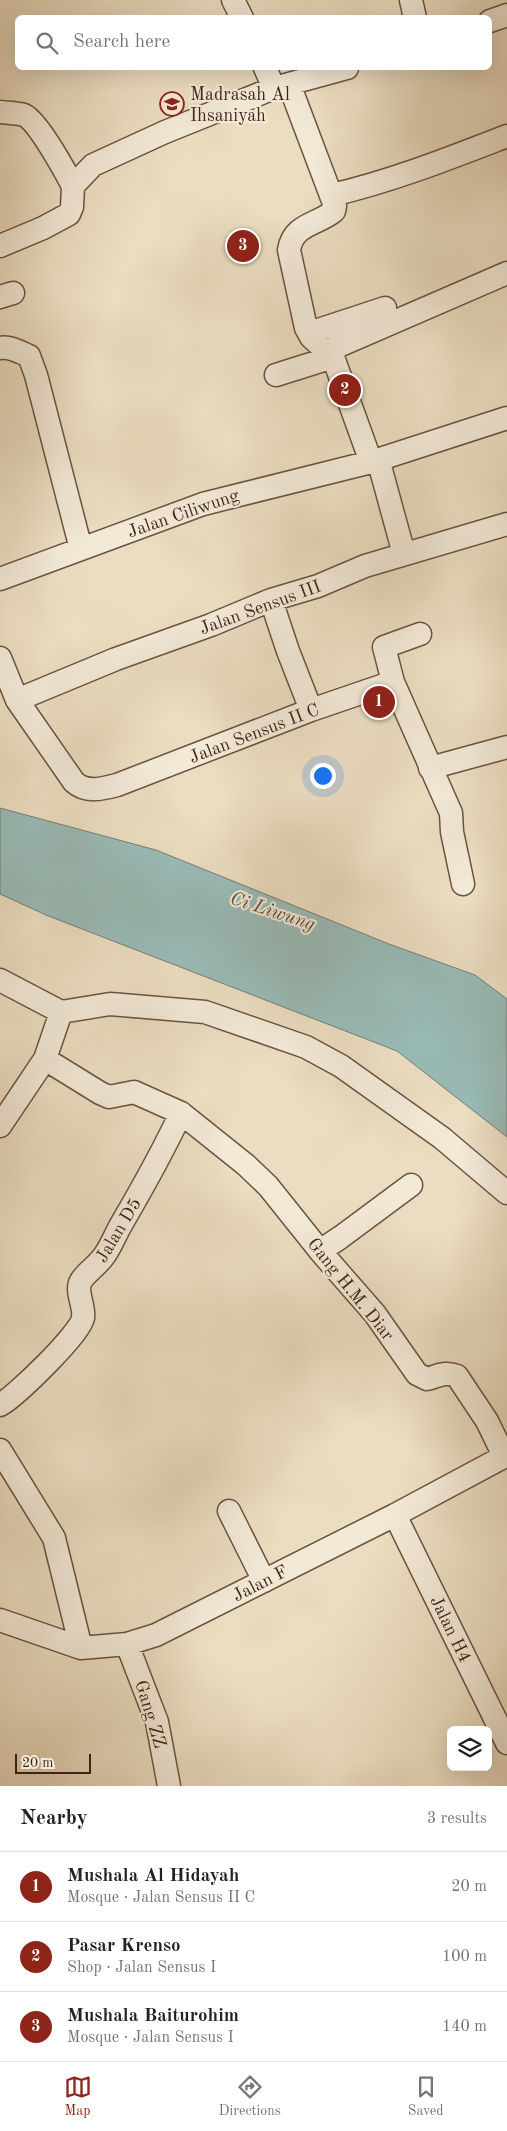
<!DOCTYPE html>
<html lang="en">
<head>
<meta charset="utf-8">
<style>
	:root { --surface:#fff; --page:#f2f2f2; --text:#202124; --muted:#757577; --line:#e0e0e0; --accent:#8f2418 }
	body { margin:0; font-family:"Old Standard TT",serif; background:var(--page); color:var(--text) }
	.controls { position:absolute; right:15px; bottom:15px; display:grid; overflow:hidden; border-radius:8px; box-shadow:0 5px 20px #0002 }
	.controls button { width:45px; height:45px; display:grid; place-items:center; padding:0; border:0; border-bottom:1px solid var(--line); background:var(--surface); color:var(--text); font:25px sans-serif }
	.scale { position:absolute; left:15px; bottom:12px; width:76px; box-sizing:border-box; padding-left:5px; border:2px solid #402316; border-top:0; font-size:14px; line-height:18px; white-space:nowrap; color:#402316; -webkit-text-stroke:4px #f2e9d7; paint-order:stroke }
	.you { position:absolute; left:322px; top:775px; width:18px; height:18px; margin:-12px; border:4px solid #fff; border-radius:50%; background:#1a73e8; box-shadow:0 0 0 8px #1a73e833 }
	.badge { display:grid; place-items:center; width:32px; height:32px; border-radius:50%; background:var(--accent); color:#fff; font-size:16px; font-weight:700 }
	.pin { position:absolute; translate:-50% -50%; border:2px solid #fff; box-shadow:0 1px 5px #0006 }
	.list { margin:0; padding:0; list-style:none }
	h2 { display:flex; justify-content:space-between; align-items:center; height:65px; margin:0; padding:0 20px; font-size:21px }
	h2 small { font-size:16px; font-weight:400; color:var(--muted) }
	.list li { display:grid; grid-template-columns:32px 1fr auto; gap:15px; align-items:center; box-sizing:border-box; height:70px; padding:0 20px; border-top:1px solid var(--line) }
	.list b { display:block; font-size:19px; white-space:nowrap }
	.list p { margin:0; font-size:16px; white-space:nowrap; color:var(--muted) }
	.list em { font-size:16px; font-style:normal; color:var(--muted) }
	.icon { flex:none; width:28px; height:28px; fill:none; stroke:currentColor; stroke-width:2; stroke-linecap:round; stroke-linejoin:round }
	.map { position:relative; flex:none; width:507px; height:1786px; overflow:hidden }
	.search { position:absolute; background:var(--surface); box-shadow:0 5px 20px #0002; left:15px; right:15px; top:15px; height:55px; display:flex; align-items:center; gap:12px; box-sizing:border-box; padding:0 18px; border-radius:8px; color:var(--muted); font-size:19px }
	.sheet { height:275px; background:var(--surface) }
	nav { display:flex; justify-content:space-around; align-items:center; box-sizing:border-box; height:70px; border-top:1px solid var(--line); background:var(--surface); font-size:14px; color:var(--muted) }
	nav a { display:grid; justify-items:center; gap:2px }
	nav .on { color:var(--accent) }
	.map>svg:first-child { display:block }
	.water { fill:#99bbb7; stroke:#757e77 }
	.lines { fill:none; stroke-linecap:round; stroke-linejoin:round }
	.minor-casing { stroke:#6b5241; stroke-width:25 }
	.minor { stroke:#f2e9d7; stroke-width:22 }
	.labels { text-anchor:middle; stroke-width:4.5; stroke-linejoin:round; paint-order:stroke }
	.poi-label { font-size:18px; fill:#402316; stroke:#f2e9d7; text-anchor:start }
	.street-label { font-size:18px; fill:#402316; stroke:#f2e9d7 }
	.water-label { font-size:19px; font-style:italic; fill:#56493e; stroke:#f2e9d7 }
</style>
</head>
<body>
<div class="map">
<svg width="507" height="1786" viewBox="0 0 507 1786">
	<rect width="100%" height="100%" fill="#ebddc1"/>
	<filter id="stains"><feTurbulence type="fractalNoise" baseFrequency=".004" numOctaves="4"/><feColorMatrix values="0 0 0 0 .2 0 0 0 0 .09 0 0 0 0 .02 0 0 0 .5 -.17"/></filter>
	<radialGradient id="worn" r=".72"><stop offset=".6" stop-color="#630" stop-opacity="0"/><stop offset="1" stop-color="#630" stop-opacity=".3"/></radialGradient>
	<path class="water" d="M0 808 156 850 389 944 475 975 507 999V1137L397 1051 46 915 0 894Z"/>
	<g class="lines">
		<g class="minor-casing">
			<path id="minor" d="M233 0 242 18
				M411 0 415 18
				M490 21 507 15
				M265 68 274 88
				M289 84 335 206 334 211C317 225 293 224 289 250L306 328 311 337 333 357 371 462
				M0 112C7 113 17 113 24 115 38 121 65 171 73 186
				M332 195C392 181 450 158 507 136
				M0 246 43 228 69 214 72 207 73 186 93 165 165 132 274 88 347 68
				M0 297 13 293
				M309 333 385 308
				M0 348C10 346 20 352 29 356L36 375 81 549
				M327 351 507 273
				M276 375 333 357
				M378 459 404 554
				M0 579 203 504 371 462 507 418
				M271 600 288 651 311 710
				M420 634 384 647 393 682 451 813 452 832 463 884
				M0 658 17 700 74 782C86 793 102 789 117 785L311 710 393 682
				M17 700 116 659 211 625 271 600 318 586 365 566 507 524
				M430 768 507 747
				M0 980 61 1012
				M61 1012 110 1004 205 1012 306 1047 341 1066 442 1138 507 1193
				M45 1059 100 1093 109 1097 134 1092 181 1113 246 1165 268 1186 320 1251 375 1314 417 1374 427 1379C438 1376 445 1371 457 1376L487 1421 504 1456
				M0 1126 45 1059 61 1012
				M320 1251 341 1237 411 1185
				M0 1405C16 1396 80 1334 83 1318 85 1306 75 1291 81 1281 86 1272 99 1265 106 1253 112 1244 116 1233 122 1223 143 1187 163 1151 181 1113
				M0 1450 54 1538 81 1648
				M229 1511 264 1581
				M395 1515 507 1743
				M0 1620 81 1648 127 1644 156 1635 395 1515 507 1455
				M127 1644 157 1722 169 1786"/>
		</g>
		<use href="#minor" class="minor"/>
	</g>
	<defs>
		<g id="school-ring" transform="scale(1.25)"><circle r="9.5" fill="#f2e9d7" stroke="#8f2418" stroke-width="1.5"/><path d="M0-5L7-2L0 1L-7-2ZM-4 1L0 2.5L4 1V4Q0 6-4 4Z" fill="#8f2418"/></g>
	</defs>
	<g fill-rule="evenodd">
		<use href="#school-ring" x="172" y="104"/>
	</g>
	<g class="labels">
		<g class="poi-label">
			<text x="190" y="100">Madrasah Al<tspan x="190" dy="21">Ihsaniyah</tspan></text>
		</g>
		<g class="street-label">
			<text transform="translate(183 513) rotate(-19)" y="6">Jalan Ciliwung</text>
			<text transform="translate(260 607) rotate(-20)" y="6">Jalan Sensus III</text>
			<text transform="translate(254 733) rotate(-21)" y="6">Jalan Sensus II C</text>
			<text transform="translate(118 1230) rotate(-59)" y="6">Jalan D5</text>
			<text transform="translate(351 1289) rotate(51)" y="6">Gang H.M. Diar</text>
			<text transform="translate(260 1583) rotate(-27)" y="6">Jalan F</text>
			<text transform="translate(451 1629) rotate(64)" y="6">Jalan H4</text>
			<text transform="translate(151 1714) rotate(73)" y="6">Gang ZZ</text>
		</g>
		<g class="water-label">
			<text transform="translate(273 910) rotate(18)" y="7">Ci Liwung</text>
		</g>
	</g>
	<rect width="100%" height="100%" filter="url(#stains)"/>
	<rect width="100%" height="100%" fill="url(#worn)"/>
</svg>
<div class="controls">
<button><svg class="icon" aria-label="layers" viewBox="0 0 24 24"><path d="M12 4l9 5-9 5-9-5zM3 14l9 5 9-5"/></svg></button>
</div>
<div class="scale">20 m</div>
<div class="you"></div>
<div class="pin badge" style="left:379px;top:702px">1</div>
<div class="pin badge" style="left:345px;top:390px">2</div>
<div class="pin badge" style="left:243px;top:246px">3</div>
<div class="search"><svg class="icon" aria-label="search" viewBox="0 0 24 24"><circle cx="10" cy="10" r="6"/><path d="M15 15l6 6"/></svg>Search here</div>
</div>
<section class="sheet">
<h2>Nearby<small>3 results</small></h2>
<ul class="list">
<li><span class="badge">1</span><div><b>Mushala Al Hidayah</b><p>Mosque · Jalan Sensus II C</p></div><em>20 m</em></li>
<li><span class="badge">2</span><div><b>Pasar Krenso</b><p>Shop · Jalan Sensus I</p></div><em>100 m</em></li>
<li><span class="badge">3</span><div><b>Mushala Baiturohim</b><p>Mosque · Jalan Sensus I</p></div><em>140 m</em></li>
</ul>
</section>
<nav>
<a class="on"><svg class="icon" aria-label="map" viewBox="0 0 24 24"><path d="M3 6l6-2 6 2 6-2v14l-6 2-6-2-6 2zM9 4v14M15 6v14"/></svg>Map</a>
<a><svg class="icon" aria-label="directions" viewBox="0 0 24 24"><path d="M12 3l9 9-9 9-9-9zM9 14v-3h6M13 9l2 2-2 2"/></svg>Directions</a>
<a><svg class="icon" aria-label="saved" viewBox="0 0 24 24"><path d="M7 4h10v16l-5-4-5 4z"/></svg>Saved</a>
</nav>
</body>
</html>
